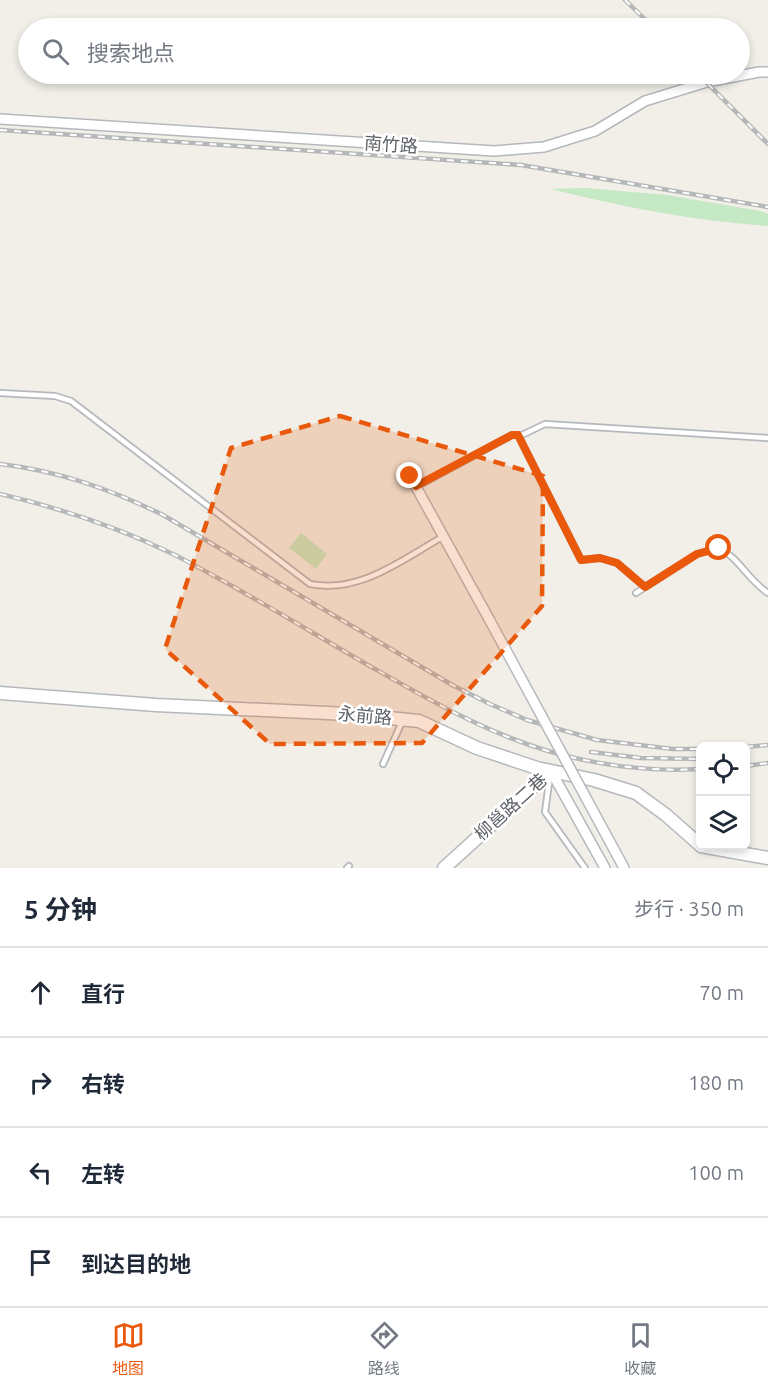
<!DOCTYPE html>
<html lang="zh">
<head>
<meta charset="utf-8">
<style>
	:root { --surface:#fff; --page:#f6f6f7; --text:#1f2937; --muted:#747a83; --line:#e0e1e3; --accent:#ea580c }
	body { margin:0; font-family:Ubuntu,"Noto Sans SC",sans-serif; background:var(--page); color:var(--text) }
	.controls { position:absolute; right:18px; bottom:18px; display:grid; overflow:hidden; border-radius:9px; box-shadow:0 3px 9px #0003 }
	.controls button { width:54px; height:54px; display:grid; place-items:center; padding:0; border:0; border-bottom:2px solid var(--line); background:var(--surface); color:var(--text); font:30px sans-serif }
	.stop { position:absolute; width:18px; height:18px; margin:-14px; border:4px solid #ea580c; border-radius:50%; background:#fff }
	.stop.end { background:#ea580c; border-color:#fff; box-shadow:0 2px 6px #0008 }
	.list { margin:0; padding:0; list-style:none }
	h2 { display:flex; justify-content:space-between; align-items:center; height:78px; margin:0; padding:0 24px; font-size:26px }
	h2 small { font-size:20px; font-weight:400; color:var(--muted) }
	.list li { display:grid; grid-template-columns:39px 1fr auto; gap:18px; align-items:center; box-sizing:border-box; height:90px; padding:0 24px; border-top:2px solid var(--line) }
	.list b { display:block; font-size:22px; white-space:nowrap }
	.list em { font-size:20px; font-style:normal; color:var(--muted) }
	.icon { flex:none; width:33px; height:33px; fill:none; stroke:currentColor; stroke-width:2; stroke-linecap:round; stroke-linejoin:round }
	.map { position:relative; flex:none; width:768px; height:868px; overflow:hidden }
	.search { position:absolute; background:var(--surface); box-shadow:0 3px 9px #0003; left:18px; right:18px; top:18px; height:66px; display:flex; align-items:center; gap:15px; box-sizing:border-box; padding:0 21px; border-radius:33px; color:var(--muted); font-size:22px }
	.sheet { height:438px; background:var(--surface) }
	nav { display:flex; justify-content:space-around; align-items:center; box-sizing:border-box; height:84px; border-top:2px solid var(--line); background:var(--surface); font-size:16px; color:var(--muted) }
	nav a { display:grid; justify-items:center; gap:3px }
	nav .on { color:var(--accent) }
	.map>svg:first-child { display:block }
	.green { fill:#c5e8c5 }
	.lines { fill:none; stroke-linecap:round; stroke-linejoin:round }
	.service-casing { stroke:#b5b8bc; stroke-width:8 }
	.minor-casing { stroke:#b5b8bc; stroke-width:12 }
	.tertiary-casing { stroke:#b5b8bc; stroke-width:15 }
	.service { stroke:#fff; stroke-width:4.5 }
	.minor { stroke:#fff; stroke-width:9 }
	.tertiary { stroke:#fff; stroke-width:12 }
	.rail-casing { stroke:#b6b7b8; stroke-width:4.5 }
	.rail { stroke:#fff; stroke-width:2; stroke-dasharray:7; stroke-linecap:butt }
	.minor-bridge-casing { stroke:#b5b8bc; stroke-width:12; stroke-linecap:butt }
	.minor-bridge { stroke:#fff; stroke-width:9 }
	.route { stroke:#ea580c; stroke-width:8 }
	.marked { fill:#e8590c; fill-opacity:0.2; stroke:#e8590c; stroke-width:4.5; stroke-dasharray:12 8; stroke-linejoin:round }
	.labels { text-anchor:middle; stroke-width:5; stroke-linejoin:round; paint-order:stroke }
	.street-label { font-size:18px; fill:#5f6368; stroke:#fff }
</style>
</head>
<body>
<div class="map">
<svg width="768" height="868" viewBox="0 0 768 868">
	<rect width="100%" height="100%" fill="#f1efe8"/>
	<path class="green" d="M586 188 667 195 760 211 768 214V226C694 221 623 207 551 189Z
		M301 533 327 554 316 569 289 548Z"/>
	<g class="lines">
		<g class="service-casing">
			<path id="service" d="M0 393 55 396 71 401 310 584C360 594 403 559 444 536
				M518 435 581 560 600 558 617 563 645 587
				M416 487 512 435H522L545 424 768 438
				M636 593 697 554 719 548C739 558 748 580 768 593
				M383 764 402 722
				M550 776 545 812 585 868
				M347 868 349 866"/>
		</g>
		<g class="minor-casing">
			<path id="minor" d="M0 119 494 151 544 147 595 131 645 101 707 82 759 72H768
				M410 476 489 619
				M551 771 605 868
				M617 855 624 868"/>
		</g>
		<g class="tertiary-casing">
			<path id="tertiary" d="M0 693 156 705 348 714 419 721 477 748 537 768 594 780 636 793 666 815 700 845
				M701 846 768 858
				M444 868 551 771"/>
		</g>
		<use href="#service" class="service"/>
		<use href="#minor" class="minor"/>
		<use href="#tertiary" class="tertiary"/>
		<g class="rail-casing">
			<path id="rail" d="M625 0 654 28
				M698 74 768 144
				M0 130 521 165 768 207
				M0 464C59 471 110 489 163 515L454 686 490 704 527 720 597 740 673 749H700
				M0 494C60 508 120 528 175 555 241 589 304 628 368 665 426 698 484 732 548 751 596 765 650 772 700 769
				M746 747 768 745
				M591 752 641 758 700 759
				M746 766 768 763"/>
		</g>
		<use href="#rail" class="rail"/>
		<g class="minor-bridge-casing">
			<path id="minor-bridge" d="M489 619 617 855"/>
		</g>
		<use href="#minor-bridge" class="minor-bridge"/>
	</g>
	<g class="lines">
		<path class="route" d="M410 476 416 486 512 435H518L581 560 600 558 617 563 645 587 697 554 719 548"/>
	</g>
	<path class="marked" d="M340 416 543 476 542 606 422 743 270 744 165 649 231 448Z"/>
	<g class="labels">
		<g class="street-label">
			<text transform="translate(391 145) rotate(4)" y="6">南竹路</text>
			<text transform="translate(365 716) rotate(5)" y="6">永前路</text>
			<text transform="translate(511 807) rotate(-42)" y="6">柳邕路二巷</text>
		</g>
	</g>
</svg>
<div class="controls">
<button><svg class="icon" aria-label="locate" viewBox="0 0 24 24"><circle cx="12" cy="12" r="6"/><path d="M12 2v4M12 18v4M2 12h4M18 12h4"/></svg></button>
<button><svg class="icon" aria-label="layers" viewBox="0 0 24 24"><path d="M12 4l9 5-9 5-9-5zM3 14l9 5 9-5"/></svg></button>
</div>
<div class="stop" style="left:719px;top:548px"></div>
<div class="stop end" style="left:410px;top:476px"></div>
<div class="search"><svg class="icon" aria-label="search" viewBox="0 0 24 24"><circle cx="10" cy="10" r="6"/><path d="M15 15l6 6"/></svg>搜索地点</div>
</div>
<section class="sheet">
<h2>5 分钟<small>步行 · 350 m</small></h2>
<ul class="list">
<li><svg class="icon" aria-label="ahead" viewBox="0 0 24 24"><path d="M12 20V5M6 11l6-6 6 6"/></svg><div><b>直行</b></div><em>70 m</em></li>
<li><svg class="icon" aria-label="right" viewBox="0 0 24 24"><path d="M7 20v-9h11M14 6l5 5-5 5"/></svg><div><b>右转</b></div><em>180 m</em></li>
<li><svg class="icon" aria-label="left" viewBox="0 0 24 24"><path d="M17 20v-9H6M10 6l-5 5 5 5"/></svg><div><b>左转</b></div><em>100 m</em></li>
<li><svg class="icon" aria-label="arrive" viewBox="0 0 24 24"><path d="M6 21V4h12l-3 4 3 4H6"/></svg><div><b>到达目的地</b></div></li>
</ul>
</section>
<nav>
<a class="on"><svg class="icon" aria-label="map" viewBox="0 0 24 24"><path d="M3 6l6-2 6 2 6-2v14l-6 2-6-2-6 2zM9 4v14M15 6v14"/></svg>地图</a>
<a><svg class="icon" aria-label="directions" viewBox="0 0 24 24"><path d="M12 3l9 9-9 9-9-9zM9 14v-3h6M13 9l2 2-2 2"/></svg>路线</a>
<a><svg class="icon" aria-label="saved" viewBox="0 0 24 24"><path d="M7 4h10v16l-5-4-5 4z"/></svg>收藏</a>
</nav>
</body>
</html>
